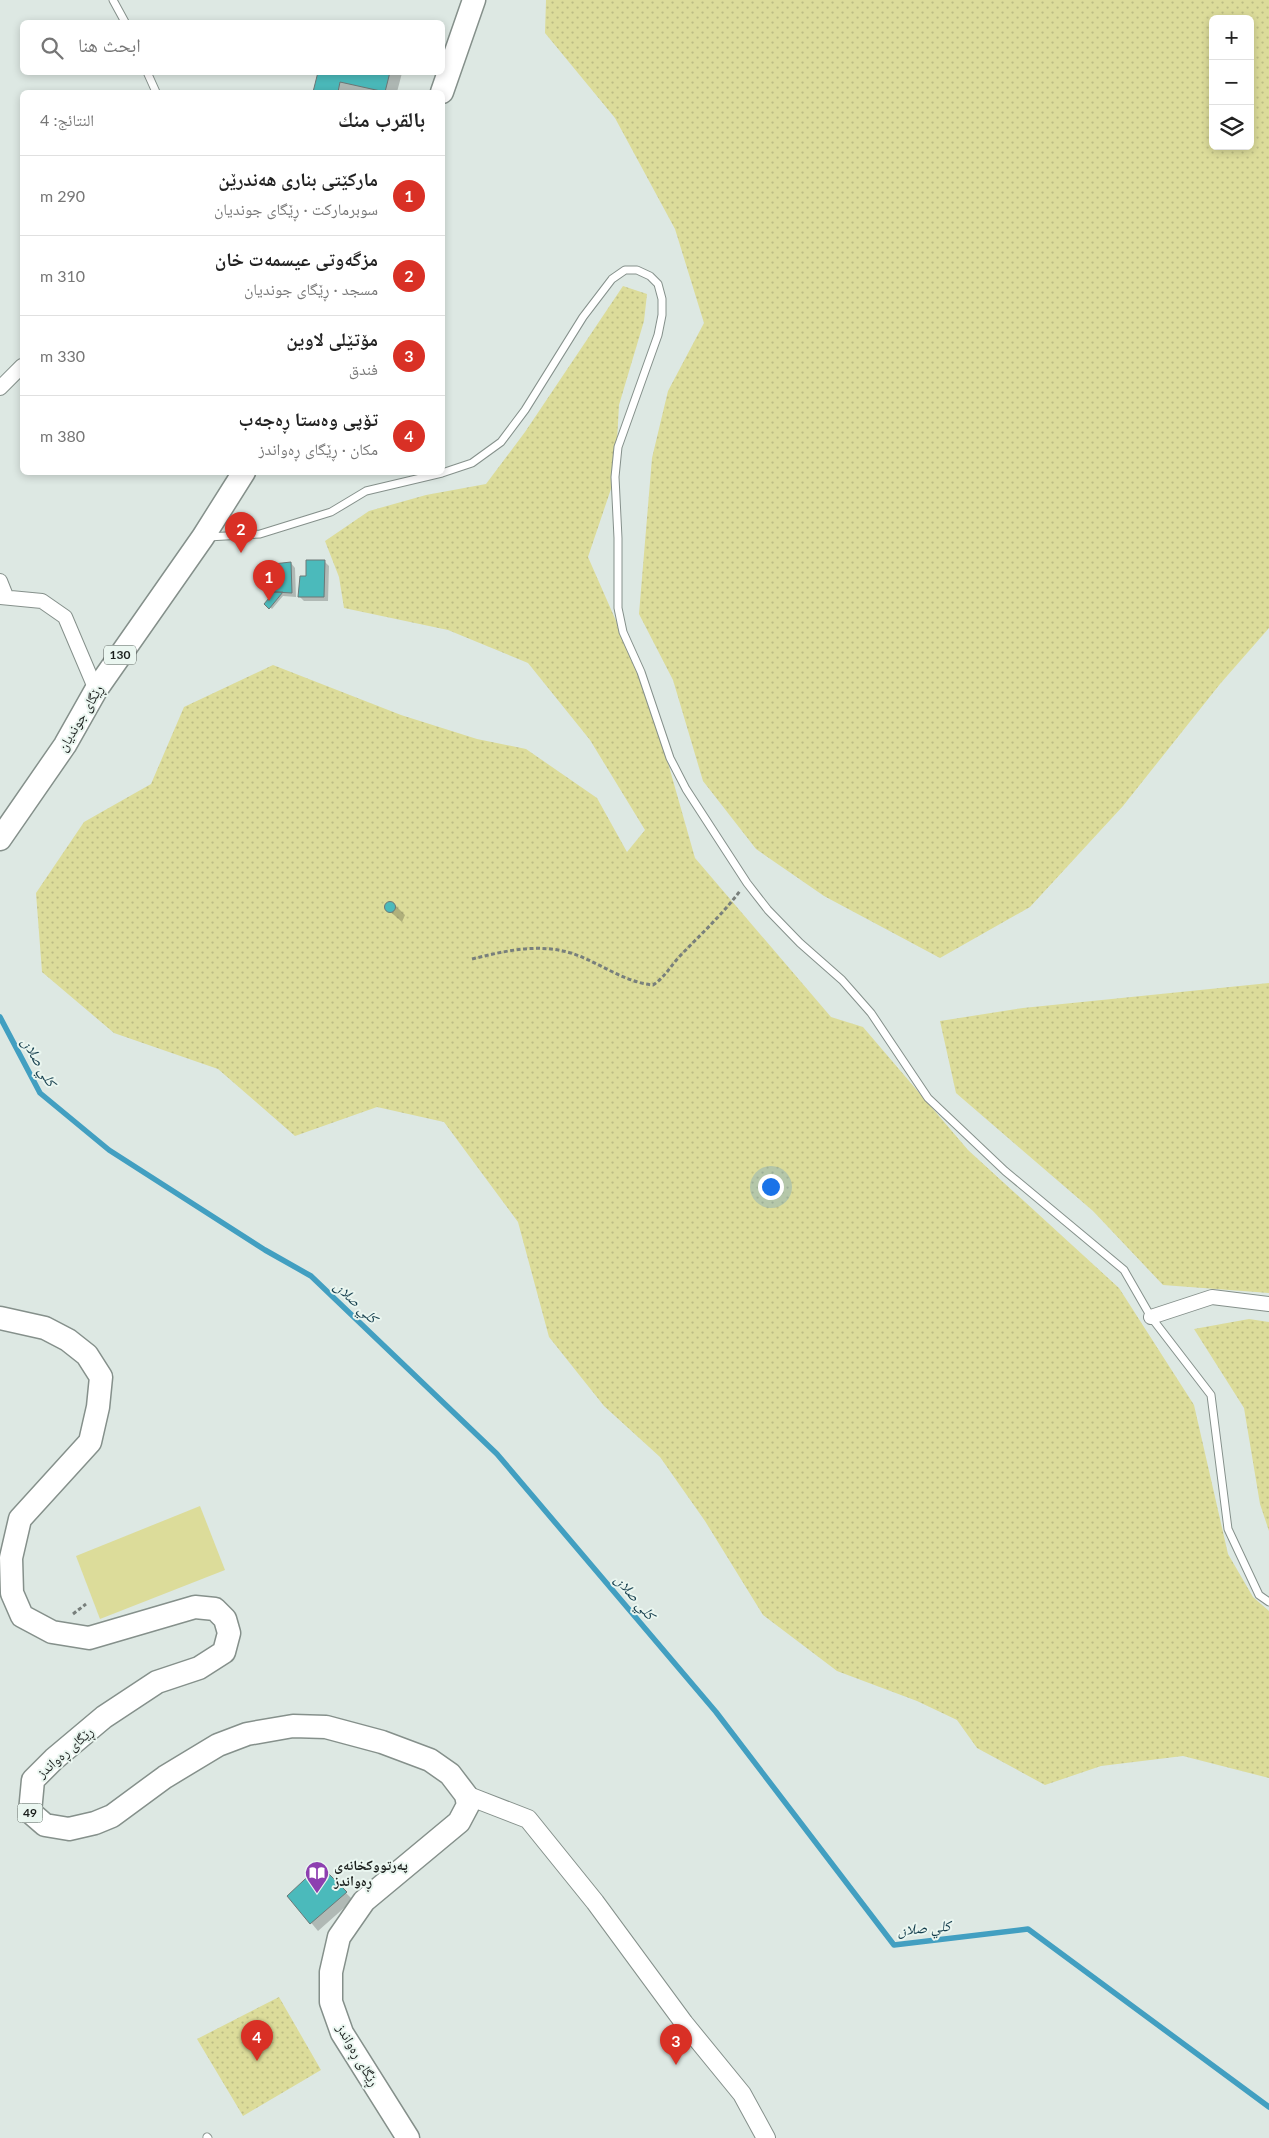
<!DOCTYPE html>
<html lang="ar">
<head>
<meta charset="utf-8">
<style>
	:root { --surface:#fff; --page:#f6f6f6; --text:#222; --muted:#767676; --line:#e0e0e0; --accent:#d93025 }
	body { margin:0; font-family:Lato,"Noto Naskh Arabic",sans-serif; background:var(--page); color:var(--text); direction:rtl }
	.controls { position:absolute; right:15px; top:15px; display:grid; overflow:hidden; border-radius:8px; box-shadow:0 2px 8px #0003 }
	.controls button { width:45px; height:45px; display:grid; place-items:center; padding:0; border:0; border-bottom:1px solid var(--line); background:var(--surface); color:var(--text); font:25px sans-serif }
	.you { position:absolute; left:770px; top:1186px; width:18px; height:18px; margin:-12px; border:4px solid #fff; border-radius:50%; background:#1a73e8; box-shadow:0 0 0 8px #1a73e833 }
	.badge { display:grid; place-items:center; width:32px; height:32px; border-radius:50%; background:var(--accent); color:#fff; font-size:16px; font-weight:700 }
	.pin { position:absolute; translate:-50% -41px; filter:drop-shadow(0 1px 2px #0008) }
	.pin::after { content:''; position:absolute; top:26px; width:18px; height:15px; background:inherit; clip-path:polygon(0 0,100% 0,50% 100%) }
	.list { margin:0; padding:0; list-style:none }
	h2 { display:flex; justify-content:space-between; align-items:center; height:65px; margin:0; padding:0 20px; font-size:21px }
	h2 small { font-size:16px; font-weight:400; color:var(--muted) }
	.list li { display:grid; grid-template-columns:32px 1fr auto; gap:15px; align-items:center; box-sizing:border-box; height:80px; padding:0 20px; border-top:1px solid var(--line) }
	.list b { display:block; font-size:19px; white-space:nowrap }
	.list p { margin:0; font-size:16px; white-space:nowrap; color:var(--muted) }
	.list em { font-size:16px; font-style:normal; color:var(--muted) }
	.icon { flex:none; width:28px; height:28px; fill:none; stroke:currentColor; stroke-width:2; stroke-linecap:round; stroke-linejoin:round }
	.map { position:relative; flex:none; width:1269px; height:2138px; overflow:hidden; direction:ltr }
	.search { position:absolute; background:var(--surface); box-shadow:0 2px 8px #0003; left:20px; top:20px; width:425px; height:55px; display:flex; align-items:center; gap:12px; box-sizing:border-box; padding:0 18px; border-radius:8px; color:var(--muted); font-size:19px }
	.panel { position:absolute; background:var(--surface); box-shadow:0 2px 8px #0003; left:20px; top:90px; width:425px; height:385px; border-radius:8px; direction:rtl }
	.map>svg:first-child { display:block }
	.grass { fill:url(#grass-dots); fill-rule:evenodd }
	.garden { fill:#dcdc9a }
	.shadow { fill:#0003 }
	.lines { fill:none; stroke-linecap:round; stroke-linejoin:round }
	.stream { stroke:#429fc1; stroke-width:5.5 }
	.building { fill:#4bbabb; stroke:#6c7877 }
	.service-casing { stroke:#85908b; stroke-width:9 }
	.minor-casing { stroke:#85908b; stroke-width:16 }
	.tertiary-casing { stroke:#85908b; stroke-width:20 }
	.primary-casing { stroke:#85908b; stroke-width:25 }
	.path { stroke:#787f7c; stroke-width:3; stroke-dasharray:4 2.5; stroke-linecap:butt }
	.service { stroke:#fff; stroke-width:7 }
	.minor { stroke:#fff; stroke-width:14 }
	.tertiary { stroke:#fff; stroke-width:18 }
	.primary { stroke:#fff; stroke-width:22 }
	.labels { text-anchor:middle; stroke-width:4; stroke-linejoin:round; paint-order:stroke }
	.shield { fill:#eaf6f0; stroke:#59605c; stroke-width:1 }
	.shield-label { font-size:12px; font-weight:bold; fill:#1b1f1d }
	.street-label { font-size:14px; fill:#1b1f1d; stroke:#eaf6f0 }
	.poi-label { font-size:14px; font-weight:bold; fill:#1b1f1d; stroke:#eaf6f0; text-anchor:start }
	.water-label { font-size:15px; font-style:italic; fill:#153e4d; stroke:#eaf6f0 }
</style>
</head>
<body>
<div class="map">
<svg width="1269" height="2138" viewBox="0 0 1269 2138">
	<defs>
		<pattern id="grass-dots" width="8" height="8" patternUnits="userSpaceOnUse" patternTransform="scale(1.25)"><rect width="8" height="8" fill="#dcdc9a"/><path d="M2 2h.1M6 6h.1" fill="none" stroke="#bcbc84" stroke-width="1.8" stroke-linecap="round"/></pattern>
	</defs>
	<rect width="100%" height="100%" fill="#dde8e3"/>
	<path class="grass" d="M546 0H1269V628L1220 684 1123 806 1030 907 940 958 824 896 756 849 703 781 673 680 639 614 652 458 668 391 704 323 675 229 615 118 545 33ZM1213 19H1250V146H1213Z
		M623 286 647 294 644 321 619 405 615 477 588 557 649 696 695 858 831 1017 863 1027 968 1150 1119 1288 1194 1405 1228 1554 1253 1597 1269 1611V1778L1183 1756 1101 1766 1045 1785 977 1748 957 1720 917 1701 837 1671 763 1615 705 1521 660 1457 604 1406 549 1337 518 1222 444 1122 377 1107 295 1136 218 1069 114 1033 42 972 36 893 84 822 151 784 184 707 273 665 401 715 477 739 526 749 597 798 627 852 645 830 590 740 528 663 448 630 344 608 339 577 325 541 369 511 426 495 486 484 525 432Z
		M1269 983V1293L1163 1285 1093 1211 956 1093 940 1021 1023 1008Z
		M1249 1319 1269 1322V1531L1260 1504 1244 1408 1194 1329Z
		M279 1997 321 2070 243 2116 197 2039Z"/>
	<path class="garden" d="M200 1506 225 1570 100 1619 76 1556Z"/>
	<path class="shadow" d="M319 72H401L402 73 397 92H314Z
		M324 561 329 566 328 601H304L299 596 307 577Z
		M291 563 295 568 296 597 283 596 272 609 266 603 275 592Z
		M388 903 395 905 405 915 402 922 386 908Z
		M320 1867 353 1900 318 1931 289 1896Z"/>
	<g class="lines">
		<path class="stream" d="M0 1017 40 1093 109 1150 265 1250 311 1276 497 1454 716 1712 894 1945 1028 1929 1269 2107"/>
	</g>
	<path class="building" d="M318 72H390L385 92 340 82 338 92H313Z
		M306 560H325L324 597H298L300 576H306Z
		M291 562 292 593 274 592 273 564Z
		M274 592H283L269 609 264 604Z
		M384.5 907a5.5 5.5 0 1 1 11 0a5.5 5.5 0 1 1-11 0Z
		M320 1865 347 1892 310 1924 287 1896Z"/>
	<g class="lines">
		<g class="service-casing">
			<path id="service" d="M113 0 125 22
				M147 72 156 92
				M208 537 260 534 331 512 366 491 442 473 472 463 501 442 525 410 583 317 612 279 625 270H637L650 276 658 284 662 299V315L658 335 618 447 615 477 618 538V608L623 632 641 672 670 758 686 789 747 883 768 910 800 943 842 980 871 1013 928 1098 1005 1171 1124 1270 1151 1317 1211 1395 1228 1529 1259 1595 1269 1602
				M207 2137 208 2138"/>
		</g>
		<g class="minor-casing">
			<path id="minor" d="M0 388 22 366
				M0 581 6 596
				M0 597 42 601 65 617 96 690
				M1151 1317 1212 1297 1269 1304"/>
		</g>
		<g class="tertiary-casing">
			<path id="tertiary" d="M466 1795 528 1819 595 1902 684 2023 742 2094 766 2138"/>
		</g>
		<g class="primary-casing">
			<path id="primary" d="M442 92 474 0
				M0 839 65 745 96 690 203 537 244 472
				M0 1318 45 1328 68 1340 87 1355 101 1377 98 1407 90 1442 20 1519 11 1558 12 1593 22 1616 52 1632 89 1638 195 1607 215 1609 225 1619 229 1633 224 1652 199 1668 157 1682 104 1717 54 1759 33 1780 30 1812 45 1825 69 1829 95 1823 112 1816 165 1777 218 1745 247 1734 293 1726 326 1727 382 1742 430 1760 450 1774 466 1795 468 1805 459 1822 364 1901 339 1937 331 1972V2002L342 2033 408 2138"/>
		</g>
		<path class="path" d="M472 959C505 951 537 943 571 953 599 962 623 982 653 985 664 978 670 967 679 957 700 935 722 915 740 891
			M73 1614 86 1604"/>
		<use href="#service" class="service"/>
		<use href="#minor" class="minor"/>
		<use href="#tertiary" class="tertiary"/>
		<use href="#primary" class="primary"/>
	</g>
	<defs>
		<g id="library-pin" transform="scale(1.25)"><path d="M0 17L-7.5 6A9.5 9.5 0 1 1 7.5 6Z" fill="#8d3fb0" stroke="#eaf6f0"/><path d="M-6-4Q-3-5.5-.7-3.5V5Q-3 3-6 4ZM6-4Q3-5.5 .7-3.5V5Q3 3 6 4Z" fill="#fff"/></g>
	</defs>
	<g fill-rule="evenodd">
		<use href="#library-pin" x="317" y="1873"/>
	</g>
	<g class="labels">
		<g class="shield">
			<rect x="104" y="645.5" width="32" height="19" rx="4"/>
			<rect x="17.5" y="1803.5" width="25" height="19" rx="4"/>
		</g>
		<g class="shield-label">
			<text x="120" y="659">130</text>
			<text x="30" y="1817">49</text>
		</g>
		<g class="street-label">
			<text transform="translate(80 718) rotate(-59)" y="5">ڕێگای جوندیان</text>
			<text transform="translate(65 1752) rotate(-41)" y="5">ڕێگای ڕەواندز</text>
			<text transform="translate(358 2055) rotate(60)" y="5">ڕێگای ڕەواندز</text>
		</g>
		<g class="poi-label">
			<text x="334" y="1870">پەرتووکخانەی<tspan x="334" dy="16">ڕەواندز</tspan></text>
		</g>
		<g class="water-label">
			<text transform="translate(39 1062) rotate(60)" y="5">كلي صلان</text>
			<text transform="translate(356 1302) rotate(44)" y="5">كلي صلان</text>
			<text transform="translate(635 1597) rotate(50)" y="5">كلي صلان</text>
			<text transform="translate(924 1928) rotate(-5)" y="5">كلي صلان</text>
		</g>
	</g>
</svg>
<div class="controls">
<button>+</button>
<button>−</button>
<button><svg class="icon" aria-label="layers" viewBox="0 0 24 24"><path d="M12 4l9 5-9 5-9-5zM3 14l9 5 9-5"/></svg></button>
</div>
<div class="you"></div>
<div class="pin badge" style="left:269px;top:601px">1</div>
<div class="pin badge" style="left:241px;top:553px">2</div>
<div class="pin badge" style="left:676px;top:2065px">3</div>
<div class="pin badge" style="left:257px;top:2061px">4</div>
<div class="search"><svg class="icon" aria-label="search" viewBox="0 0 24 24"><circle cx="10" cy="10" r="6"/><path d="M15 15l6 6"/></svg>ابحث هنا</div>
<section class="panel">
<h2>بالقرب منك<small>النتائج: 4</small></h2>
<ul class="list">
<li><span class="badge">1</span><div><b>مارکێتی بناری هەندرێن</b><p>سوبرماركت · ڕێگای جوندیان</p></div><em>290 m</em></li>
<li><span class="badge">2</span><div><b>مزگەوتی عیسمەت خان</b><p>مسجد · ڕێگای جوندیان</p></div><em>310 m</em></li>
<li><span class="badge">3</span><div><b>مۆتێلی لاوین</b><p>فندق</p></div><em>330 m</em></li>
<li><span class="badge">4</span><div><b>تۆپی وەستا ڕەجەب</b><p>مكان · ڕێگای ڕەواندز</p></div><em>380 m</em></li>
</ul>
</section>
</div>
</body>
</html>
